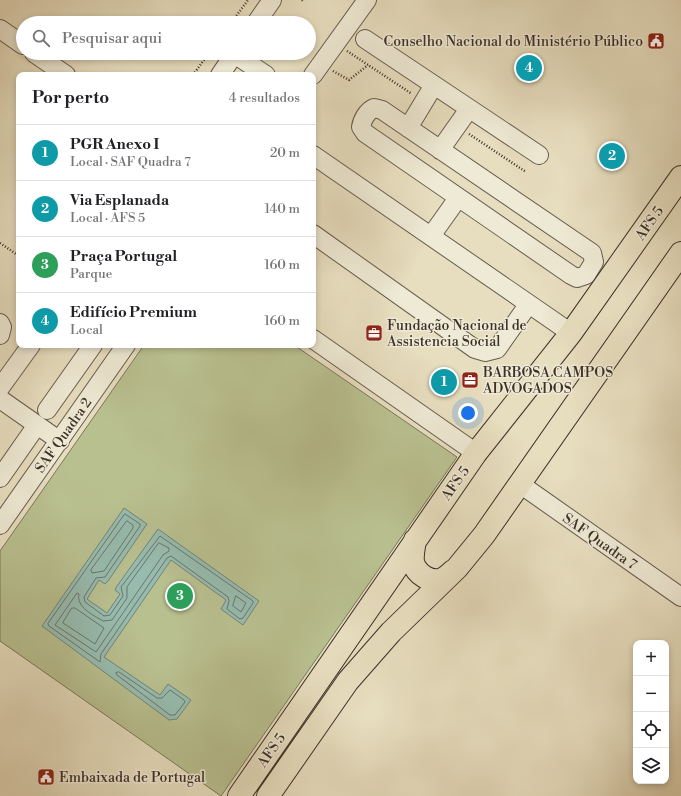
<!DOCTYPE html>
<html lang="pt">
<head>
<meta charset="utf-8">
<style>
	:root { --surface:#fff; --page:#f2f2f2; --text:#202124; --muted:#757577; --line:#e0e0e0; --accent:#111827 }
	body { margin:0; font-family:"Libre Bodoni",serif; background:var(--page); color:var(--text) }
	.controls { position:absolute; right:12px; bottom:12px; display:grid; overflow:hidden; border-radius:8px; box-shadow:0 2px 6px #0003 }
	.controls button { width:36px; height:36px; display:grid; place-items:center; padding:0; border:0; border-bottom:1px solid var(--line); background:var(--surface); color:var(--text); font:20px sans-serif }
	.you { position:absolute; left:468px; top:413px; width:14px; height:14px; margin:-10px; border:3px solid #fff; border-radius:50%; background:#1a73e8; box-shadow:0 0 0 6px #1a73e833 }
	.badge { display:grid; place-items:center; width:26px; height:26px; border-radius:50%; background:var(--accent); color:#fff; font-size:13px; font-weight:700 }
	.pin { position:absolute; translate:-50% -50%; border:2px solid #fff; box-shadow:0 1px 4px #0006 }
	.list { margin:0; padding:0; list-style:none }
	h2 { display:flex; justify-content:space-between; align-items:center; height:52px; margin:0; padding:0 16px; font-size:17px }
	h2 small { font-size:13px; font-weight:400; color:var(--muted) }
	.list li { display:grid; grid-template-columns:26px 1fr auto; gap:12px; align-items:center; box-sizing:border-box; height:56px; padding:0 16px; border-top:1px solid var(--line) }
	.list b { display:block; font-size:15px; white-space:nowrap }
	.list p { margin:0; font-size:13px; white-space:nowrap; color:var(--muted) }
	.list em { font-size:13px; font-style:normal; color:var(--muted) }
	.icon { flex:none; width:22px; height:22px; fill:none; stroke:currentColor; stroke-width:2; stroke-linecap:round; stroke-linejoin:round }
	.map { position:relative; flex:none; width:681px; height:796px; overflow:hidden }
	.search { position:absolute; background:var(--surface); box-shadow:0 2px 6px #0003; left:16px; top:16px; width:300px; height:44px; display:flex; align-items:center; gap:10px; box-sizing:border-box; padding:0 14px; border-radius:22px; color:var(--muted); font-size:15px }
	.panel { position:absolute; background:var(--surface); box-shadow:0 2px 6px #0003; left:16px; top:72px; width:300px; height:276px; border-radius:8px }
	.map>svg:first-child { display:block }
	.green { fill:#b9c090; stroke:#7a785c }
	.water { fill:#97bcaf; stroke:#738479 }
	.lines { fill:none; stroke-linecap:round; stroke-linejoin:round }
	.shore { stroke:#6a766c; stroke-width:1 }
	.minor-casing { stroke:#675c4e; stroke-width:20 }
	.major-casing { stroke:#3c3028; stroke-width:24 }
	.path { stroke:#3c3028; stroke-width:2.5; stroke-dasharray:1 2; stroke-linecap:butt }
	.minor { stroke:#efead5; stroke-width:18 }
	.major { stroke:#e7debf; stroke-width:22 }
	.labels { text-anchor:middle; stroke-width:3; stroke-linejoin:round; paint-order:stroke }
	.poi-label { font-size:14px; fill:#3c3028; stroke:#efead5; text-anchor:start }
	.street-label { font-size:14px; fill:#3c3028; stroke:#efead5 }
</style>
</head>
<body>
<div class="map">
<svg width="681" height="796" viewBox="0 0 681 796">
	<rect width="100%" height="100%" fill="#e7debf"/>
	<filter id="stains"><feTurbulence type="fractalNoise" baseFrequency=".005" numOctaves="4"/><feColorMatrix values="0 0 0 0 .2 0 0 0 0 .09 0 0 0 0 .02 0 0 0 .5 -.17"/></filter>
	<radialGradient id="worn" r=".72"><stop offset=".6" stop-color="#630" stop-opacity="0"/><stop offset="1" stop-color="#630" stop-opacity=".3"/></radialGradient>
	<path class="green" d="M144 345H294L457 457 221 796 0 641V551Z"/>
	<path class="water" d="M124 508 147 524 108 581 105 584 99 580 87 599 107 613 120 594 115 590 117 586 158 529 259 601 243 625 221 609 226 600 171 560 104 657 160 695 168 684 191 700 177 719 169 720 42 626Z"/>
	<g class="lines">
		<path class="shore" d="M125 514 140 524V526L105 577 96 578 84 597 85 602 104 616 110 615 123 596 121 587 160 536 253 601V603L243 618 240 619 227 609 229 601 228 597 171 556 167 558 101 654 100 662 49 626 48 624Z
			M127 521 133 525V528L104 571 92 573 91 570Z
			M159 543 169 548V551L163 555 96 652 55 625 77 593 79 594C76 607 93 615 103 621L112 620 127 598V587Z
			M236 596 246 603 241 612 233 606Z
			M72 608H75L104 628 95 644 63 623Z
			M119 672 157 698H162L170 690 184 700 185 702 175 715H170L117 675 116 673Z"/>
		<g class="minor-casing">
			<path id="minor" d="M256 23 272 0
				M0 29 23 45
				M365 39 539 155
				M34 53 66 75
				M234 54 266 75
				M220 75 235 53
				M313 75 367 0
				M374 108 382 110 592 253 594 262 586 275 577 278 571 275 365 133 361 127C362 120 367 111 374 108Z
				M408 128 434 85
				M440 150 469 109
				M313 155 571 333
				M313 234 475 349 485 352 497 349 528 305
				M431 236 458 198
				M0 323 2 327 0 335
				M313 339 476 453
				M0 388 31 345
				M0 399 60 441
				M47 410 93 345
				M0 478 37 425
				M520 484 681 597
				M0 525 126 345"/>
		</g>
		<g class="major-casing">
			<path id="major" d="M415 540C414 547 412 555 413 562 416 574 431 584 443 579 446 577 450 574 453 571
				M239 796 476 453 571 333 681 177
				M268 796 348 681 391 632 457 568 484 535 681 253"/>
		</g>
		<path class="path" d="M302 0 303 1
			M231 23 248 0
			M347 51 412 94
			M333 71 349 80 368 65
			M193 75 209 53
			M469 134 526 172
			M0 243 19 256"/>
		<use href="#minor" class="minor"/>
		<use href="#major" class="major"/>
	</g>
	<defs>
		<g id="civic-square" transform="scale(0.9)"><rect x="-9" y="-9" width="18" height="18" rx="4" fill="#8f2418" stroke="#efead5"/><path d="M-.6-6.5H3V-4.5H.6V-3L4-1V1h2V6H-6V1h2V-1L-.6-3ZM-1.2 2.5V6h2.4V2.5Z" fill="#fff"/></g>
		<g id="office-square" transform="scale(0.9)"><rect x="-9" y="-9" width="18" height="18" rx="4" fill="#8f2418" stroke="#efead5"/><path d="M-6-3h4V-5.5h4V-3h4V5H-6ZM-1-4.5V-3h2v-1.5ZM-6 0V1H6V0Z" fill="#fff"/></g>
	</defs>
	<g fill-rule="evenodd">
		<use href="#civic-square" x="656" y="41"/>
		<use href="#office-square" x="374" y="333"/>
		<use href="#office-square" x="470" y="380"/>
		<use href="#civic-square" x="46" y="777"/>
	</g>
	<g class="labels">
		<g class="poi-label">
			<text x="643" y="46" text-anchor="end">Conselho Nacional do Ministério Público</text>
			<text x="387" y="330">Fundação Nacional de<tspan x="387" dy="16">Assistencia Social</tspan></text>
			<text x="483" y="377">BARBOSA CAMPOS<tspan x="483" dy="16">ADVOGADOS</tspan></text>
			<text x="59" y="782">Embaixada de Portugal</text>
		</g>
		<g class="street-label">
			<text transform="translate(649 223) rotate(-55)" y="5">AFS 5</text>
			<text transform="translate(63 435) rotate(-55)" y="5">SAF Quadra 2</text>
			<text transform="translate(455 483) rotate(-55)" y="5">AFS 5</text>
			<text transform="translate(600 541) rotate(35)" y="5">SAF Quadra 7</text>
			<text transform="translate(271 750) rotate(-55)" y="5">AFS 5</text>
		</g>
	</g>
	<rect width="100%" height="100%" filter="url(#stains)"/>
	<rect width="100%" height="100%" fill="url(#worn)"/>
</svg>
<div class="controls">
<button>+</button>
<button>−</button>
<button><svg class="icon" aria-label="locate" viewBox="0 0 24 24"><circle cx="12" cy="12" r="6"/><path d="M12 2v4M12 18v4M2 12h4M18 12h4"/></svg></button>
<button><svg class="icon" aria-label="layers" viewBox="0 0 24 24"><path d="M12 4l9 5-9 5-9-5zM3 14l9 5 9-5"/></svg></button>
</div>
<div class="you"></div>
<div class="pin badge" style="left:444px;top:382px;background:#0f9aa8">1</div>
<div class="pin badge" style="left:612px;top:156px;background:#0f9aa8">2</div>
<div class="pin badge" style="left:180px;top:596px;background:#2e9e5b">3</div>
<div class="pin badge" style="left:529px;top:68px;background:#0f9aa8">4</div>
<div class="search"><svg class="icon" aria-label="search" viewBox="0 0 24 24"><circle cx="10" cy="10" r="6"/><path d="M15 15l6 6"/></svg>Pesquisar aqui</div>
<section class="panel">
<h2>Por perto<small>4 resultados</small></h2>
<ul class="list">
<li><span class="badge" style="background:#0f9aa8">1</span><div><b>PGR Anexo I</b><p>Local · SAF Quadra 7</p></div><em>20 m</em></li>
<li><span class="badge" style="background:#0f9aa8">2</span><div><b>Via Esplanada</b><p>Local · AFS 5</p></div><em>140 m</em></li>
<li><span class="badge" style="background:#2e9e5b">3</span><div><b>Praça Portugal</b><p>Parque</p></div><em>160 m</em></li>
<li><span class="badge" style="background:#0f9aa8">4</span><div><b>Edifício Premium</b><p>Local</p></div><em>160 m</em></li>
</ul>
</section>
</div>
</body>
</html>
